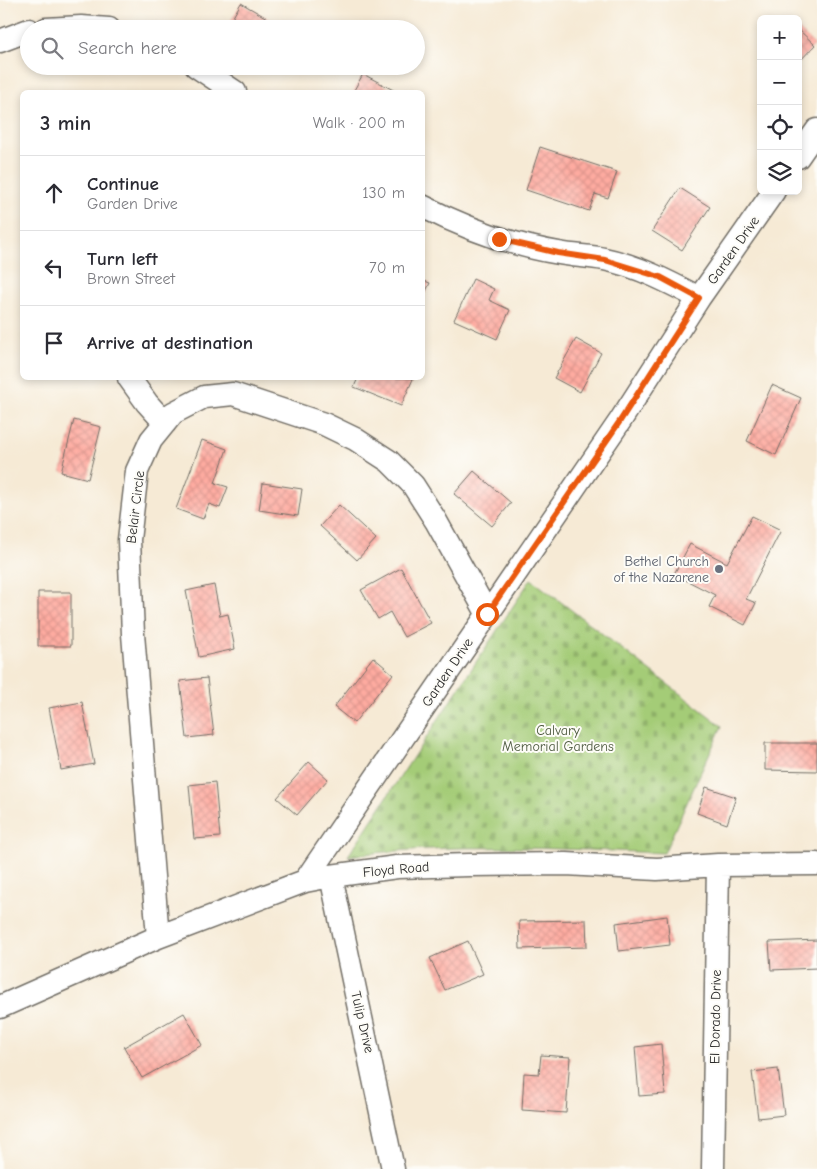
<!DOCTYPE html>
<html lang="en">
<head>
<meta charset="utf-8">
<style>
	:root { --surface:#fff; --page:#f2f2f3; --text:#2b2b33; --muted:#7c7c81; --line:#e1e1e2 }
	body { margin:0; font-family:"Comic Neue",sans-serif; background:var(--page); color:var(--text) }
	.controls { position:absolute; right:15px; top:15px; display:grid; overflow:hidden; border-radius:8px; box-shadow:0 2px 8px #0003 }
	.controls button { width:45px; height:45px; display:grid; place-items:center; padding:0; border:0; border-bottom:1px solid var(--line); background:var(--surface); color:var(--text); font:25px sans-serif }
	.stop { position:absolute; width:15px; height:15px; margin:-11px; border:4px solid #ea580c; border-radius:50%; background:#fff }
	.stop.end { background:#ea580c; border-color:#fff; box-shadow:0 1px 5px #0008 }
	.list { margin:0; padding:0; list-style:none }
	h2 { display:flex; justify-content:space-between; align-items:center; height:65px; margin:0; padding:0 20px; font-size:21px }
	h2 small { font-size:16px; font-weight:400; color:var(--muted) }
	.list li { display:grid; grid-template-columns:32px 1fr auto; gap:15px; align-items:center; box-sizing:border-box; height:75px; padding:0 20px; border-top:1px solid var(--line) }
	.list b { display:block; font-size:19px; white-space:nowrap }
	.list p { margin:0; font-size:16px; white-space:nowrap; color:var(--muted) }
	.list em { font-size:16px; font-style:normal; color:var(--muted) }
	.icon { flex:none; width:28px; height:28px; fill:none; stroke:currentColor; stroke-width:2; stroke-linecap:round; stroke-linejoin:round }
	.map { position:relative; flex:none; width:817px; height:1169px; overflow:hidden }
	.search { position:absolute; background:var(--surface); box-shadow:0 2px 8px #0003; left:20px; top:20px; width:405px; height:55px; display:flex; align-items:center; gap:12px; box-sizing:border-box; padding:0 18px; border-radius:28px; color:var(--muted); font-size:19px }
	.panel { position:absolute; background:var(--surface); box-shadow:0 2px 8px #0003; left:20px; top:90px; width:405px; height:290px; border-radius:8px }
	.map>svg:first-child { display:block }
	.cemetery { fill:url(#cemetery-stones); stroke:#687c51 }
	.building { fill:url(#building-cross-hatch) }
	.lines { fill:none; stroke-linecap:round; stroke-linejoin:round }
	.minor-casing { stroke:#726e66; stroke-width:25 }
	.minor { stroke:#fff; stroke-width:22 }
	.route { stroke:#ea580c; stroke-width:6 }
	.worship-dot { fill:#6b7280; stroke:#fdfcf7; stroke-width:2 }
	.labels { text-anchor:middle; stroke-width:4; stroke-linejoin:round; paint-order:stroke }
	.street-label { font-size:14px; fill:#2b2b2b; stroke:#fdfcf7 }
	.worship-label { font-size:14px; fill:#5b616d; stroke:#fdfcf7; text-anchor:end }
	.park-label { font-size:14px; fill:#4f5b42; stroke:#fdfcf7 }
</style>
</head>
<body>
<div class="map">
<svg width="817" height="1169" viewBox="0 0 817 1169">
	<defs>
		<pattern id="cemetery-stones" width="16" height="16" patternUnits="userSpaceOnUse" patternTransform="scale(1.25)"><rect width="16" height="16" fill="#a4cc77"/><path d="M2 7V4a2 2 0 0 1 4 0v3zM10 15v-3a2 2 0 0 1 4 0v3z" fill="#8daf67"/></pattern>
		<pattern id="building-cross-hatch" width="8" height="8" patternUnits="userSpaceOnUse" patternTransform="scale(1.25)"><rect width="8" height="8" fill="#feaba0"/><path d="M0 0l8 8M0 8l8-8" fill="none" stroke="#da938a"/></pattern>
	</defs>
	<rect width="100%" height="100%" fill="#fdfcf7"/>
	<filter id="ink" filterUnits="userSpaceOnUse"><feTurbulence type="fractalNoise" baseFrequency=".02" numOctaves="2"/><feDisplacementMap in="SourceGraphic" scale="10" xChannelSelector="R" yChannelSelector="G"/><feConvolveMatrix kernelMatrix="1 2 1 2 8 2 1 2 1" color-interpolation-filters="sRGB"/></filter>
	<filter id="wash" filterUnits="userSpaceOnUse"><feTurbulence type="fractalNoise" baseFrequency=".0096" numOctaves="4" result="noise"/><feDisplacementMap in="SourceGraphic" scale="20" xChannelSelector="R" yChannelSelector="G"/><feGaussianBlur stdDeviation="1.12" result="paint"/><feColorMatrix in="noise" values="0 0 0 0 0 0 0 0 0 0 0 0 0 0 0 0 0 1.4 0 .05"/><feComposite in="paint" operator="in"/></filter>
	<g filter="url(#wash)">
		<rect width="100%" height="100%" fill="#f6ead5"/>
		<path class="cemetery" d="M531 579 722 726 664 853C559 849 453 842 348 856Z"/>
		<g id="blocks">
			<path class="building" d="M241 3 274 22 270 29H226Z
				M798 29 815 45 798 63Z
				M363 74 397 92H353Z
				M540 147 617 172 608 198 595 194 589 211 526 190Z
				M680 188 710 207 682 250 652 231Z
				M473 279 494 289 489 300 510 310 497 339 454 320Z
				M422 280 430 283 422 299Z
				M576 339 601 353 580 392 554 378Z
				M358 378H410L413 379 401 406 354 387Z
				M772 385 801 398 776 455 747 441Z
				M74 420 101 427 88 479 61 472Z
				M202 440 227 449 215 483 228 487 220 508 209 504 203 519 176 509Z
				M474 471 511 503 492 526 454 494Z
				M263 483 302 489 298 516 259 510Z
				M339 505 376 539 357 560 320 526Z
				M752 516 781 530 746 599 756 603 745 625 709 607 715 595 674 574 690 544 727 563Z
				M401 568 431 623 404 637 390 612 378 619 361 590Z
				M214 585 220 616 228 614 235 649 199 657 186 591Z
				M38 592H71V646H38Z
				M373 657 393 674 354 723 334 707Z
				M207 678 214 735 187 738 180 681Z
				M82 702 94 764 61 770 49 708Z
				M765 743H817V771L765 770Z
				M309 762 328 779 297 815 277 798Z
				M215 782 220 837 194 839 189 785Z
				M706 787 736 797 727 824 697 813Z
				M667 916 670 945 619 951 616 923Z
				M586 920 587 947 520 949 519 921Z
				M817 940V968L771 970 769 942Z
				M468 941 483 974 445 990 430 958Z
				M184 1013 202 1045 142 1078 124 1047Z
				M661 1044 665 1094 639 1096 635 1047Z
				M541 1055 570 1057 566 1113 522 1110 524 1073 539 1074Z
				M778 1069 784 1115 758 1118 752 1072Z"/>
		</g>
	</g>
	<g filter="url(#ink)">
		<use href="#blocks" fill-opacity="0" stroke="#726e66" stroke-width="1"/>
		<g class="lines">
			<g class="minor-casing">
				<path id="minor" d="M46 29 81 27 109 29
					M0 41 29 30
					M196 66 235 92
					M798 157 817 130
					M422 206C465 228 511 245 559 253 574 256 589 256 604 259 638 266 669 282 699 298
					M129 378 147 403 165 423
					M331 876 393 1169
					M305 881 620 421 699 298 774 191
					M158 937 133 634 129 540 137 471 151 440 173 413 204 397 233 394 324 424 355 439 389 461 413 485 436 521 487 613
					M0 1007 158 937 305 881 331 876 397 867 469 865 566 864 657 869 718 865 817 864
					M713 1169 718 865"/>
			</g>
			<use href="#minor" class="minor"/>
		</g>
	</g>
	<g class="lines" filter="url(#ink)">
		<path class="route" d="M487 614 620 421 699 298 660 277 605 260 558 253 499 239"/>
	</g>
	<circle class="worship-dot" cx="719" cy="569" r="5"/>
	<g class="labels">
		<g class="street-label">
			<text transform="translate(733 250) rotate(-55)" y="5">Garden Drive</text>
			<text transform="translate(135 507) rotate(-83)" y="5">Belair Circle</text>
			<text transform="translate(447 672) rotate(-56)" y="5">Garden Drive</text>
			<text transform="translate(396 869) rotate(-5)" y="5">Floyd Road</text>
			<text transform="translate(715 1017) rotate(-89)" y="5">El Dorado Drive</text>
			<text transform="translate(363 1022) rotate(77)" y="5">Tulip Drive</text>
		</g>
		<g class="worship-label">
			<text x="709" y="566">Bethel Church<tspan x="709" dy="16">of the Nazarene</tspan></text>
		</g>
		<g class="park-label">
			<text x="558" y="735">Calvary<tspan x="558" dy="16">Memorial Gardens</tspan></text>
		</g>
	</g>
</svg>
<div class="controls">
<button>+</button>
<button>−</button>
<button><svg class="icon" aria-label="locate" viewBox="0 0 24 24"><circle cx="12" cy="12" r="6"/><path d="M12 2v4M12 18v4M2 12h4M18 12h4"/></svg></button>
<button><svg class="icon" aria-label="layers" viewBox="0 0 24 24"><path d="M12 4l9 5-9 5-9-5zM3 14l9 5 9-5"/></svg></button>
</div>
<div class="stop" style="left:487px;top:614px"></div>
<div class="stop end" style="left:499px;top:239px"></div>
<div class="search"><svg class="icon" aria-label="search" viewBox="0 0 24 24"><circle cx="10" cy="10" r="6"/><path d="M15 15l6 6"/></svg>Search here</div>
<section class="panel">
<h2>3 min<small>Walk · 200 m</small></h2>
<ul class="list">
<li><svg class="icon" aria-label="ahead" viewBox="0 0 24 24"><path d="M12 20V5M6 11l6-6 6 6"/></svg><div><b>Continue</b><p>Garden Drive</p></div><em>130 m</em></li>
<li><svg class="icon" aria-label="left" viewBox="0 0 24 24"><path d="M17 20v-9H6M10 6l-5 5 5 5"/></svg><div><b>Turn left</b><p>Brown Street</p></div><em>70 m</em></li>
<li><svg class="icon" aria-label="arrive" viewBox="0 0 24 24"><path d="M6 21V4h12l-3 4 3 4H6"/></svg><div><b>Arrive at destination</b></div></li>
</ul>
</section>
</div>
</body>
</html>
